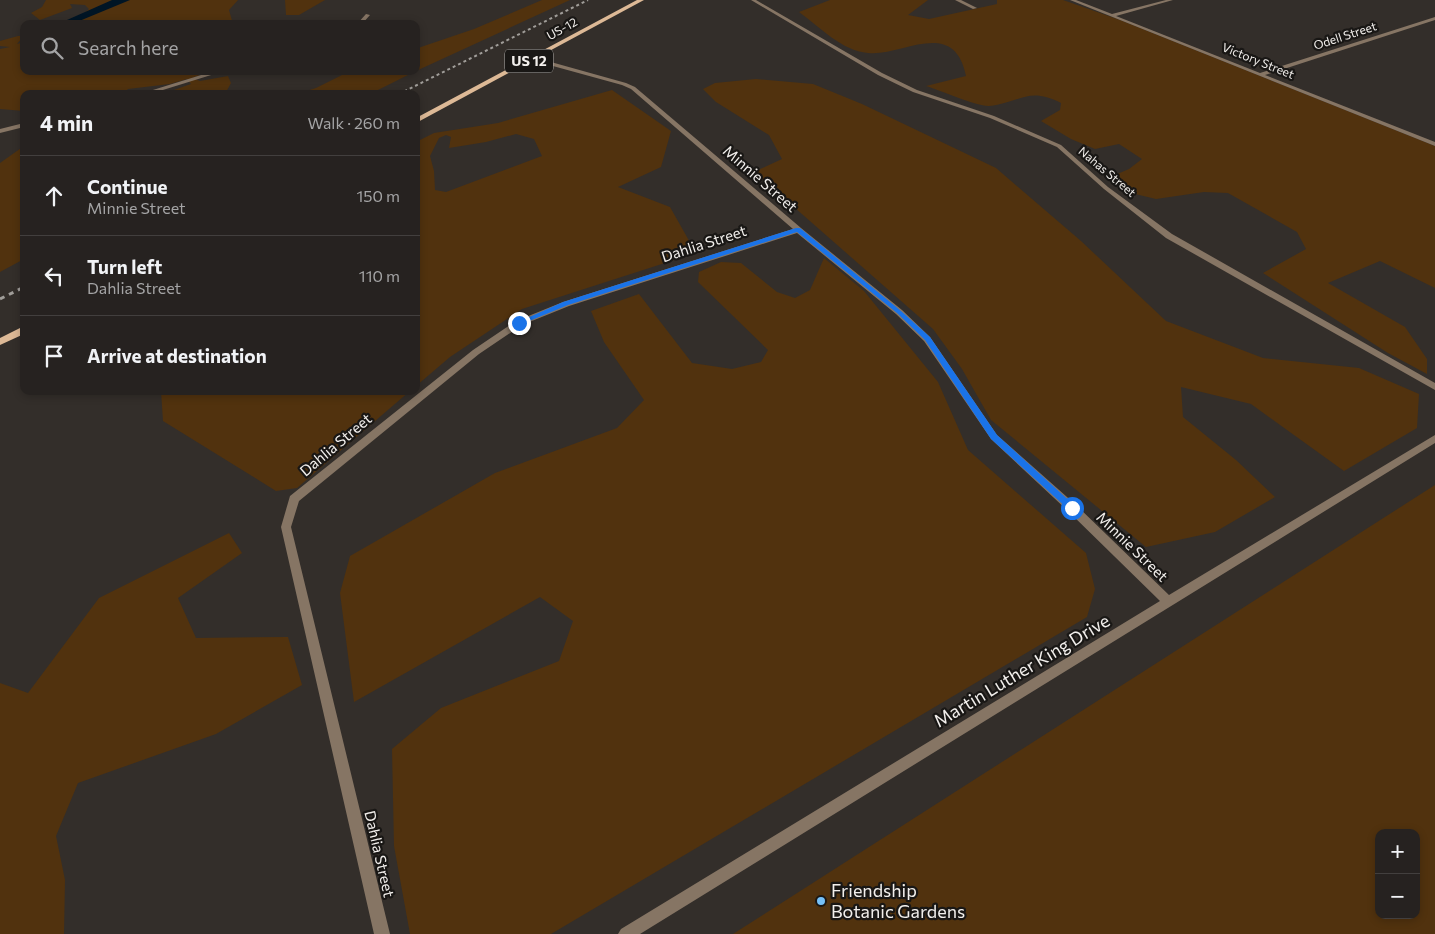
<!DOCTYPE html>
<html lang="en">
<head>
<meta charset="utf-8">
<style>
	:root { --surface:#262220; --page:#322f2d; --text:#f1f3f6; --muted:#a4a4a5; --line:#423f3e }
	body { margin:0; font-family:Commissioner,sans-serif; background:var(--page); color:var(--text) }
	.controls { position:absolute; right:15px; bottom:15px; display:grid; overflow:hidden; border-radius:10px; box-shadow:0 2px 8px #0003 }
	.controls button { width:45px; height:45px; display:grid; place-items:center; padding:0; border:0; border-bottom:1px solid var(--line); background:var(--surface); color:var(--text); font:25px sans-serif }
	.stop { position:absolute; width:15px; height:15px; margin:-11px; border:4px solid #1a73e8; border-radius:50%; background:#fff }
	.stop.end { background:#1a73e8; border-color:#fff; box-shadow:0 1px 5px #0008 }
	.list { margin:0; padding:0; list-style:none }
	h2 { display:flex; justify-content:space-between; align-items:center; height:65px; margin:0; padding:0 20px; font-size:21px }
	h2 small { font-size:16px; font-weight:400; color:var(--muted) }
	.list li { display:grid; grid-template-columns:32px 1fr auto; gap:15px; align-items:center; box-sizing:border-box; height:80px; padding:0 20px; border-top:1px solid var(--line) }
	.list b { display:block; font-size:19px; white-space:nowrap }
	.list p { margin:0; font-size:16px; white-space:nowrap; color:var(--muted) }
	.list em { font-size:16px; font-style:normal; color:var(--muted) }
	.icon { flex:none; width:28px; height:28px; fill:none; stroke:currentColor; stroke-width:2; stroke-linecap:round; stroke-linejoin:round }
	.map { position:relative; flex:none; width:1435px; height:934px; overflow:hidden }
	.search { position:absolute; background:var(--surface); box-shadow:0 2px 8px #0003; left:20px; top:20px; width:400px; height:55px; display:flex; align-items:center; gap:12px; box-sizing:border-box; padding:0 18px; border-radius:10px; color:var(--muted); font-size:19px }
	.panel { position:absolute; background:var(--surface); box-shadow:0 2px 8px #0003; left:20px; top:90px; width:400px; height:305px; border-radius:10px }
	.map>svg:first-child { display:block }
	.green { fill:#51320e; fill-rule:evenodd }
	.water { fill:#001525 }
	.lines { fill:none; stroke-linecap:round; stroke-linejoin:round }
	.lane { fill:#867564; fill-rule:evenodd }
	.street { fill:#867564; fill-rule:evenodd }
	.primary { fill:#ddb996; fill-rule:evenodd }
	.rail-far1 { stroke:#a09d99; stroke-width:2; stroke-dasharray:3 3; stroke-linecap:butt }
	.rail { stroke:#a09d99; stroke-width:3; stroke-dasharray:5 5; stroke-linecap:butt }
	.route { fill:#1a73e8 }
	.poi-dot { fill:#76c0f7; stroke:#191715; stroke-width:2 }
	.labels { text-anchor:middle; stroke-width:4.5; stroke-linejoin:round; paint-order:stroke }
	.far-street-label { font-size:12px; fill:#f2efec; stroke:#191715 }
	.shield { fill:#191715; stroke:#b1aeac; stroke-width:1 }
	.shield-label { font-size:14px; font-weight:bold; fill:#f2efec }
	.street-label { font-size:15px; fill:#f2efec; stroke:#191715 }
	.near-street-label { font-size:18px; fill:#f2efec; stroke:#191715 }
	.near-poi-label { font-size:18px; fill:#f2efec; stroke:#191715; text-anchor:start }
</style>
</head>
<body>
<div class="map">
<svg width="1435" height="934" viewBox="0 0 1435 934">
	<rect width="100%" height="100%" fill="#332e2a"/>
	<path class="green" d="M46 0H238L229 10 233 24H72L89 9 85 5 70 4 72 8 40 20 31 13 42 7Z
		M285 0H325L299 15H286Z
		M542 0H570L416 71 418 48 474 29Z
		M830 0H928L908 15 929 19 997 4V0H1063L1120 20 1435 146V288L1380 261 1328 283 1405 327 1427 359V374L1388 353 1263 273 1306 249 1297 232 1228 193 1204 192 1156 199 1131 193 1108 178 1129 169 1142 159 1119 144 1095 149 1071 139 1041 121 1060 110 1061 103C1028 86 1020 103 989 106 979 107 939 90 926 86L966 76C954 16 901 57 868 53 842 51 820 27 799 12Z
		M18 36H24L17 44 24 42V71H210L192 78 200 81 228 76 231 83 225 94H173L168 92 191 84 187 79 170 84 128 89 125 92 133 94H24V111L0 109V49L10 47 0 46V41Z
		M350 71H416L370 94H297L316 88Z
		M756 79 813 84 862 104 996 168 1081 241 1166 321 1263 358 1359 368 1419 394 1417 428 1344 471 1251 404 1181 387 1183 417 1236 460 1275 497 1215 532 1146 547 991 420 962 369 933 329 754 172 782 159 769 135 716 102 703 89 715 83Z
		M612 90 671 131 661 167 618 187 670 207 696 253 522 309 450 357 416 386V142L434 133 498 123ZM516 134 534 139 542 156 446 192 435 190 434 171 430 156 439 138 446 135 451 137 449 148 486 142Z
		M24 146V259L0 272V163Z
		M824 258 864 291 938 382 968 450 1086 553 1095 589 1087 617 551 934H410L394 846 392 749 441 708 559 661 573 621 540 597 354 702 340 593 350 556 495 473 617 428 644 400 604 342 591 311 639 294 692 363 732 369 761 362 768 350 698 282 699 272 721 262 741 263 777 292 795 298 810 290Z
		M161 391H410L297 488 276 491 163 421Z
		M1435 485V934H733ZM1379 833H1416V915H1379Z
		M229 533 242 553 178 598 196 638 288 637 302 685 216 734 78 783 56 836 65 880 64 934H0V683L28 693 99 598Z"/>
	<path class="water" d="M112 0H130L72 24H58Z"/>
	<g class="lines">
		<path class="lane" d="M366 14 370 15 362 24H357Z
			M214 71H224L150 94H140Z
			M24 123V127L0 133V129Z"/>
		<path class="street" d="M751 0H756L882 73 917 90 994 116 1061 145 1108 187 1172 234 1435 383V390L1166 238 1104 189 1057 147 990 118 913 92 878 75Z
			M955 0H961L977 8 973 9Z
			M1070 0H1076L1112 14 1166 0H1173L1116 16 1260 73 1435 17V20L1265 75 1435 142V146Z
			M533 57 626 83 635 87 801 228 902 310 930 337 997 435 1076 505 1169 595 1435 435V443L640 934H618L621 929 1160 601 1068 511 991 439 924 341 896 314 797 233 569 306 522 325 479 354 299 501 291 527 390 934H374L281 527 290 496 473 350 516 321 563 302 793 229 631 89 622 85 531 60V58Z"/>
		<path class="primary" d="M637 0H644L416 123V118Z
			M24 326V334L0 345V338Z"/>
		<path class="rail-far1" d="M399 94 588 0"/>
		<path class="rail" d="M0 299 24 287"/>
	</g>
	<path class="route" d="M796 228H800L901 311 930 337 997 435 1075 506V510H1069L991 439 925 340 897 313 797 232 568 305 522 324 516 323 563 302Z"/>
	<circle class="poi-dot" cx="821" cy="901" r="5"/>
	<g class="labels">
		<g class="far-street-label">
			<text transform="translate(562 29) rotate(-29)" y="4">US-12</text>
			<text transform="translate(1345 36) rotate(-18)" y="4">Odell Street</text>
			<text transform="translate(1258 61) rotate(22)" y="4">Victory Street</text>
			<text transform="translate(1107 172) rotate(40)" y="4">Nahas Street</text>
		</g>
		<rect class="shield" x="505" y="49.5" width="48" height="23" rx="4"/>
		<g class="shield-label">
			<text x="529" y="66">US 12</text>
		</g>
		<g class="street-label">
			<text transform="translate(760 179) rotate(41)" y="5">Minnie Street</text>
			<text transform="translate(704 244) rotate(-18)" y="5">Dahlia Street</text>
			<text transform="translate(336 445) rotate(-40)" y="5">Dahlia Street</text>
			<text transform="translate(1132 547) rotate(44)" y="5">Minnie Street</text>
			<text transform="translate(379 854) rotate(77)" y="5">Dahlia Street</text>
		</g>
		<g class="near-street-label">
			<text transform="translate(1022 671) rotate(-31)" y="6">Martin Luther King Drive</text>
		</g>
		<g class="near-poi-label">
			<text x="831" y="897">Friendship<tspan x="831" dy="21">Botanic Gardens</tspan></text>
		</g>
	</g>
</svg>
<div class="controls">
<button>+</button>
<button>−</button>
</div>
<div class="stop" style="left:1072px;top:508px"></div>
<div class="stop end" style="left:519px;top:323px"></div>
<div class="search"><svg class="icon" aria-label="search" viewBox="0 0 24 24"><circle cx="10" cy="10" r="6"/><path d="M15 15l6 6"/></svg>Search here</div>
<section class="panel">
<h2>4 min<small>Walk · 260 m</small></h2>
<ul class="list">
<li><svg class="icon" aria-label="ahead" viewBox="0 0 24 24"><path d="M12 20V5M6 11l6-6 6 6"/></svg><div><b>Continue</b><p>Minnie Street</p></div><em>150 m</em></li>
<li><svg class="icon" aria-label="left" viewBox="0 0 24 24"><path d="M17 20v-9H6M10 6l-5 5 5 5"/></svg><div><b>Turn left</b><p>Dahlia Street</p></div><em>110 m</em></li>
<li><svg class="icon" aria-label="arrive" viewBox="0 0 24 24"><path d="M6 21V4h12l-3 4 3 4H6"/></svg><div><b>Arrive at destination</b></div></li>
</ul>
</section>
</div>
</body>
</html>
